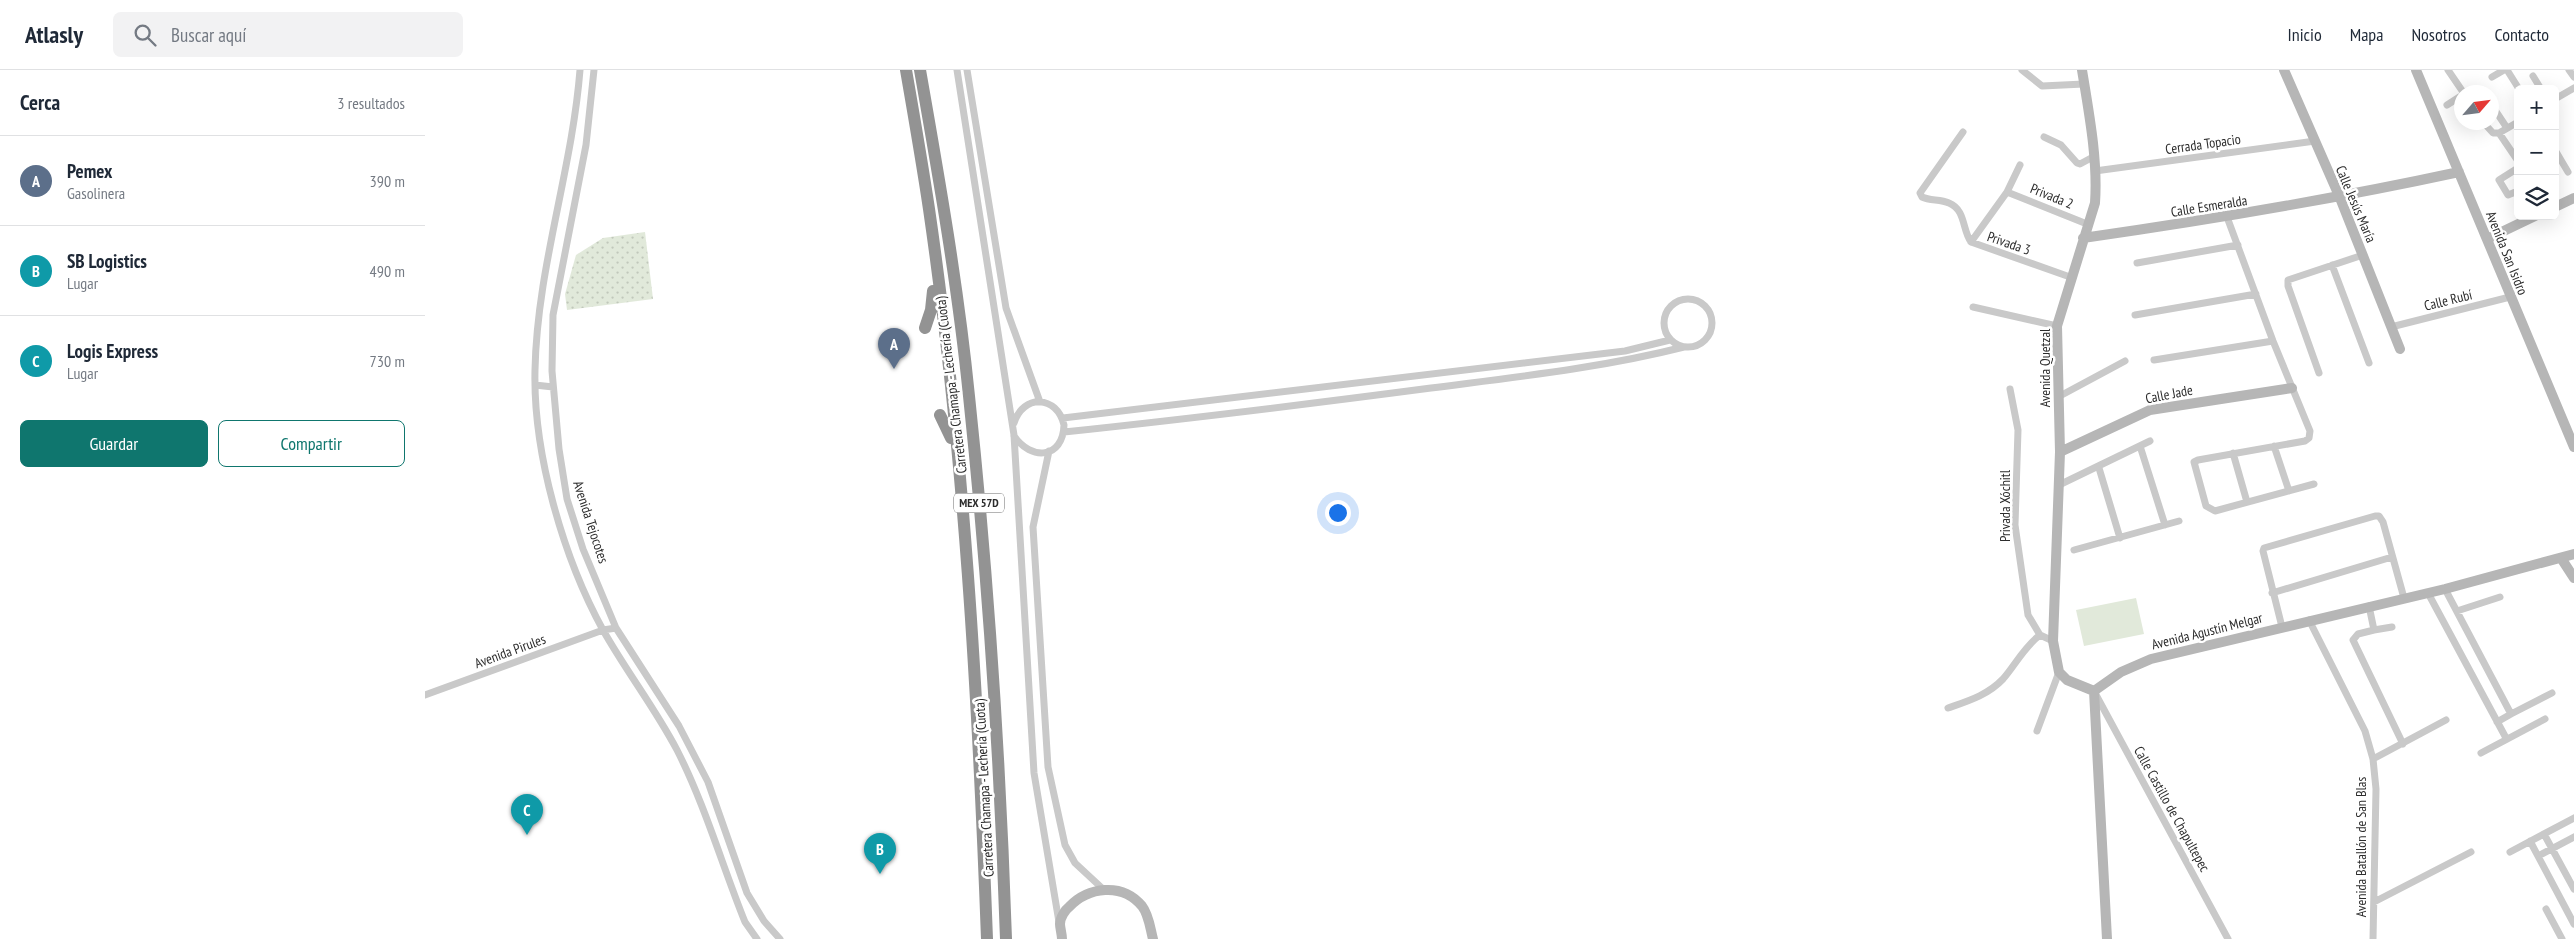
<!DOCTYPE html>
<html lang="es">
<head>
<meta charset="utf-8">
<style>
	:root { --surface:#fff; --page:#f2f2f3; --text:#1f2937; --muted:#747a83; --line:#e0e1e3; --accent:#0f766e }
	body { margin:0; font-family:"PT Sans Narrow",sans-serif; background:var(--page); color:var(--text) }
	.controls { position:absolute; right:15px; top:15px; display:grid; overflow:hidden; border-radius:8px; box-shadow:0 5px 20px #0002 }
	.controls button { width:45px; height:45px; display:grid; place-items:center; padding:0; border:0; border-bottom:1px solid var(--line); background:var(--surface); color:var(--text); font:25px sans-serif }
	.compass { position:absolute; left:2029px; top:15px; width:45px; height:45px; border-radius:50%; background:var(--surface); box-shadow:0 5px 20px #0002; rotate:62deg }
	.you { position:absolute; left:912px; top:442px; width:18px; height:18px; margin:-12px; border:4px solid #fff; border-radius:50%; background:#1a73e8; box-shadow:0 0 0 8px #1a73e833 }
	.badge { display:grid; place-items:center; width:32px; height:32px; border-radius:50%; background:var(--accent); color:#fff; font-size:16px; font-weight:700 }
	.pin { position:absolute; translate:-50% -41px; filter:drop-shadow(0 1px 2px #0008) }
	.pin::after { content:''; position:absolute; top:26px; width:18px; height:15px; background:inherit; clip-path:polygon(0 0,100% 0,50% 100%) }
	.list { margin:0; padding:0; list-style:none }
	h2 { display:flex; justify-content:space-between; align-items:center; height:65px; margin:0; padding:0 20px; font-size:21px }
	h2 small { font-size:16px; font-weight:400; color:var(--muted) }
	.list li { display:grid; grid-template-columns:32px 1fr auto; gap:15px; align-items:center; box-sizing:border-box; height:90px; padding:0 20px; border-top:1px solid var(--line) }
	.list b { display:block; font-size:19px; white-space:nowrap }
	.list p { margin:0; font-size:16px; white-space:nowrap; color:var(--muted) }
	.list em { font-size:16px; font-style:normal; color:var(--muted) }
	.actions { display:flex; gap:10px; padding:15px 20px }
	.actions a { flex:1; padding:11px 0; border:1px solid var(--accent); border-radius:8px; text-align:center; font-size:18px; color:var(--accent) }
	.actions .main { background:var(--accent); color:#fff }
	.icon { flex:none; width:28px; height:28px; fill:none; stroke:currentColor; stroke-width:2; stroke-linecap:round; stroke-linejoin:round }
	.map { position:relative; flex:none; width:2149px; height:869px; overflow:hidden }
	header { display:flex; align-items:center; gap:30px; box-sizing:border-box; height:70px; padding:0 25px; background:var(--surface); border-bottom:1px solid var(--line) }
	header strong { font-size:24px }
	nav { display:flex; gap:28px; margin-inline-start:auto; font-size:18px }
	.search { width:350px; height:45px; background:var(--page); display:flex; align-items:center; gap:12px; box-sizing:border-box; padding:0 18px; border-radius:8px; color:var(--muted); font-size:19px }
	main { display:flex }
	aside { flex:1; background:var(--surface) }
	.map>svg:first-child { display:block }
	.green { fill:url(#green-dots) }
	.pitch { fill:#e1e9da }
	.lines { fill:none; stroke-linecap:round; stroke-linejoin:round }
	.street { stroke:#c9c9c9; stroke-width:7 }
	.secondary { stroke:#b6b6b6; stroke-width:10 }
	.highway { stroke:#939393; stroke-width:12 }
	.labels { text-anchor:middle; stroke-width:5; stroke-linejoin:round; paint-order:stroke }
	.shield { fill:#fff; stroke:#6b6b6b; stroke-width:1 }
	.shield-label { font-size:12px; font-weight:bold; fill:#2c2c2c }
	.street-label { font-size:14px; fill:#2c2c2c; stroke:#fff }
</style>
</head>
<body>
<header>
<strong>Atlasly</strong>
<div class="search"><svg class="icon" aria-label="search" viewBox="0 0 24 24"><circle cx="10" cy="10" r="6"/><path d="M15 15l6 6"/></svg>Buscar aquí</div>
<nav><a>Inicio</a><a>Mapa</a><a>Nosotros</a><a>Contacto</a></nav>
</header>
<main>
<aside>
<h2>Cerca<small>3 resultados</small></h2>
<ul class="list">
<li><span class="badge" style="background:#5c6f8a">A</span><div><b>Pemex</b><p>Gasolinera</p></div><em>390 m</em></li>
<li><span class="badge" style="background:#0f9aa8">B</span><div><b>SB Logistics</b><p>Lugar</p></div><em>490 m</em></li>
<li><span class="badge" style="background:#0f9aa8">C</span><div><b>Logis Express</b><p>Lugar</p></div><em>730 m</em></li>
</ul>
<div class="actions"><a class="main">Guardar</a><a>Compartir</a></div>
</aside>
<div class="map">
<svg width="2149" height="869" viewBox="0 0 2149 869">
	<defs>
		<pattern id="green-dots" width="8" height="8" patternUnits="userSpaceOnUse" patternTransform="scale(1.25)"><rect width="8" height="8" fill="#e1e9da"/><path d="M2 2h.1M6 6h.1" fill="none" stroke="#c1c8bb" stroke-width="1.8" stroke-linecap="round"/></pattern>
	</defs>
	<rect width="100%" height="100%" fill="#fff"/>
	<path class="green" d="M220 162 228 229 142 240 140 224 151 185 178 168Z"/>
	<path class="pitch" d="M1711 528 1719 564 1659 576 1651 540Z"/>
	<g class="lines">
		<path class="street" d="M155 0C147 101 112 198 110 300 108 383 138 487 178 560 201 601 230 638 252 680 280 735 297 795 320 852L332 869
			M169 0 161 75 128 245 127 301 134 379 142 429 158 479 191 558 254 656 283 712 322 823 339 851 355 869
			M532 0 589 365 609 703 634 852
			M542 0 581 238 615 332
			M1597 0 1617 16 1659 14
			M2023 0 2038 22
			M2082 0 2094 19
			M2144 0 2149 7
			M2108 6 2116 19
			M2067 7 2079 0
			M2130 29 2149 18
			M2022 35 2036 26
			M2068 37 2082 58
			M2058 52 2068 63H2074L2093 52
			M1538 62 1495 123 1497 127C1505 131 1515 129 1524 133 1541 140 1537 160 1546 172L1645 207
			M2074 63 2093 91
			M1619 67 1636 75 1652 93 1655 94 1668 87
			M2130 80 2143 102
			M2093 98 2074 110 2083 125 2093 121
			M1670 101 1890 71
			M1582 122 1662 154
			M1802 147 1848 271 1885 361 1884 368 1880 371 1773 390 1769 392 1781 436 1790 441 1889 414
			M1546 172 1582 122 1595 95
			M1712 193 1813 175
			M1907 195 1944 293
			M1239 253a24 24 0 1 1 48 0a24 24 0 1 1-48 0Z
			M1548 237 1632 256
			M1710 245 1831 224
			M1966 257 2085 227
			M1729 290 1848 271
			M1894 303 1863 216V210L1938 185
			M110 315 128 317
			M1585 319 1593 360 1590 455 1603 545 1615 565 1628 571
			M1633 327 1700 291
			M638 348 1200 281 1245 270
			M589 353C598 324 632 325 639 355 638 389 606 391 589 366
			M639 362C762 349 884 334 1006 318 1091 307 1176 298 1259 277
			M1715 376 1740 455
			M1849 376 1864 421
			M624 381 608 457 623 697 640 775 650 793 678 819
			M1808 383 1822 432
			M1674 398 1695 468
			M1634 415 1725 371
			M1649 480 1754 451
			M2020 519 2086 644 2127 623
			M1847 523 1967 487
			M2003 523 2081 668
			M1944 536 1949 560 1933 564 1928 570 1978 674
			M2032 541 2075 527
			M1884 550 1940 661 1948 689 1951 719 1948 869
			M1857 557 1838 481 1839 478 1950 446H1954L1958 452 1979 528
			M1949 560 1967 557
			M1670 623 1803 869
			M0 625 178 560 191 558
			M1523 638C1543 631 1563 625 1578 609 1591 594 1599 577 1615 565
			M2072 652 2086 644
			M1612 661 1634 602
			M2056 683 2120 649
			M1948 689 2021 650
			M2119 764 2149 819
			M2105 771 2149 854
			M2085 782 2149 748
			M2113 786 2149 767
			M1949 832 2046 782
			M2121 839 2137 869"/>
		<path class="secondary" d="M1657 0C1664 43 1673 90 1670 133L1632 256 1635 382 1628 571 1634 602 1642 610 1669 621
			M1859 0 1915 128 1975 279
			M1991 0 2149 377
			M2130 137 2149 128
			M1658 168C1784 150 1909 129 2034 102
			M2062 169 2110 146
			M1635 382 1725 340 1867 318
			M2136 488 2149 508
			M1669 621 1696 602 1726 589 2020 519 2149 484
			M1669 621 1682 869
			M637 869C637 864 635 858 635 854 635 848 640 840 644 837 663 817 697 812 717 836 724 845 725 858 728 869"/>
		<path class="highway" d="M481 0C489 46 497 92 504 139 539 380 553 625 562 869
			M495 0C514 108 533 216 544 326 563 506 575 688 581 869
			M500 258 506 240 508 221
			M515 345 526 368"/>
	</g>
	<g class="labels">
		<rect class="shield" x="529" y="423.5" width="50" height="19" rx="4"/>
		<g class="shield-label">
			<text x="554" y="437">MEX 57D</text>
		</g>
		<g class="street-label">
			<text transform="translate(1778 74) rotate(-8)" y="5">Cerrada Topacio</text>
			<text transform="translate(1627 126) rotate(22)" y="5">Privada 2</text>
			<text transform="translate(1931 134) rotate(67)" y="5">Calle Jesús María</text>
			<text transform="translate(1784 136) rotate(-9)" y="5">Calle Esmeralda</text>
			<text transform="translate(1584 173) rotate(19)" y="5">Privada 3</text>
			<text transform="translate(2082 183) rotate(68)" y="5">Avenida San Isidro</text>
			<text transform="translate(2023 230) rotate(-14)" y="5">Calle Rubí</text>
			<text transform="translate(1620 298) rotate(-90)" y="5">Avenida Quetzal</text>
			<text transform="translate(526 315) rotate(-97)" y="5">Carretera Chamapa - Lechería (Cuota)</text>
			<text transform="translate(1744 324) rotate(-11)" y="5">Calle Jade</text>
			<text transform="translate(1580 436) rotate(-90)" y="5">Privada Xóchitl</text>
			<text transform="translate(166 452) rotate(72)" y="5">Avenida Tejocotes</text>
			<text transform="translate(1782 561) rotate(-14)" y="5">Avenida Agustín Melgar</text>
			<text transform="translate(85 581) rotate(-20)" y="5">Avenida Pirules</text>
			<text transform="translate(559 718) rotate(-93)" y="5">Carretera Chamapa - Lechería (Cuota)</text>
			<text transform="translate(1747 739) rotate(61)" y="5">Calle Castillo de Chapultepec</text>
			<text transform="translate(1936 777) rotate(-90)" y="5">Avenida Batallón de San Blas</text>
		</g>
	</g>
</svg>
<div class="controls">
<button>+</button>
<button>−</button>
<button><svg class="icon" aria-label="layers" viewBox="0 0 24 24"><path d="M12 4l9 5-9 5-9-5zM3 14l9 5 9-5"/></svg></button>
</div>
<svg class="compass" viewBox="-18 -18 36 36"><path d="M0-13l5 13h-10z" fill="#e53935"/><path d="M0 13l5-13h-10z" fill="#747a83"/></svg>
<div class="you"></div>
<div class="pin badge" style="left:469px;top:299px;background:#5c6f8a">A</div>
<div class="pin badge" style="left:455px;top:804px;background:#0f9aa8">B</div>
<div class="pin badge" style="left:102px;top:765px;background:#0f9aa8">C</div>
</div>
</main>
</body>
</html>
